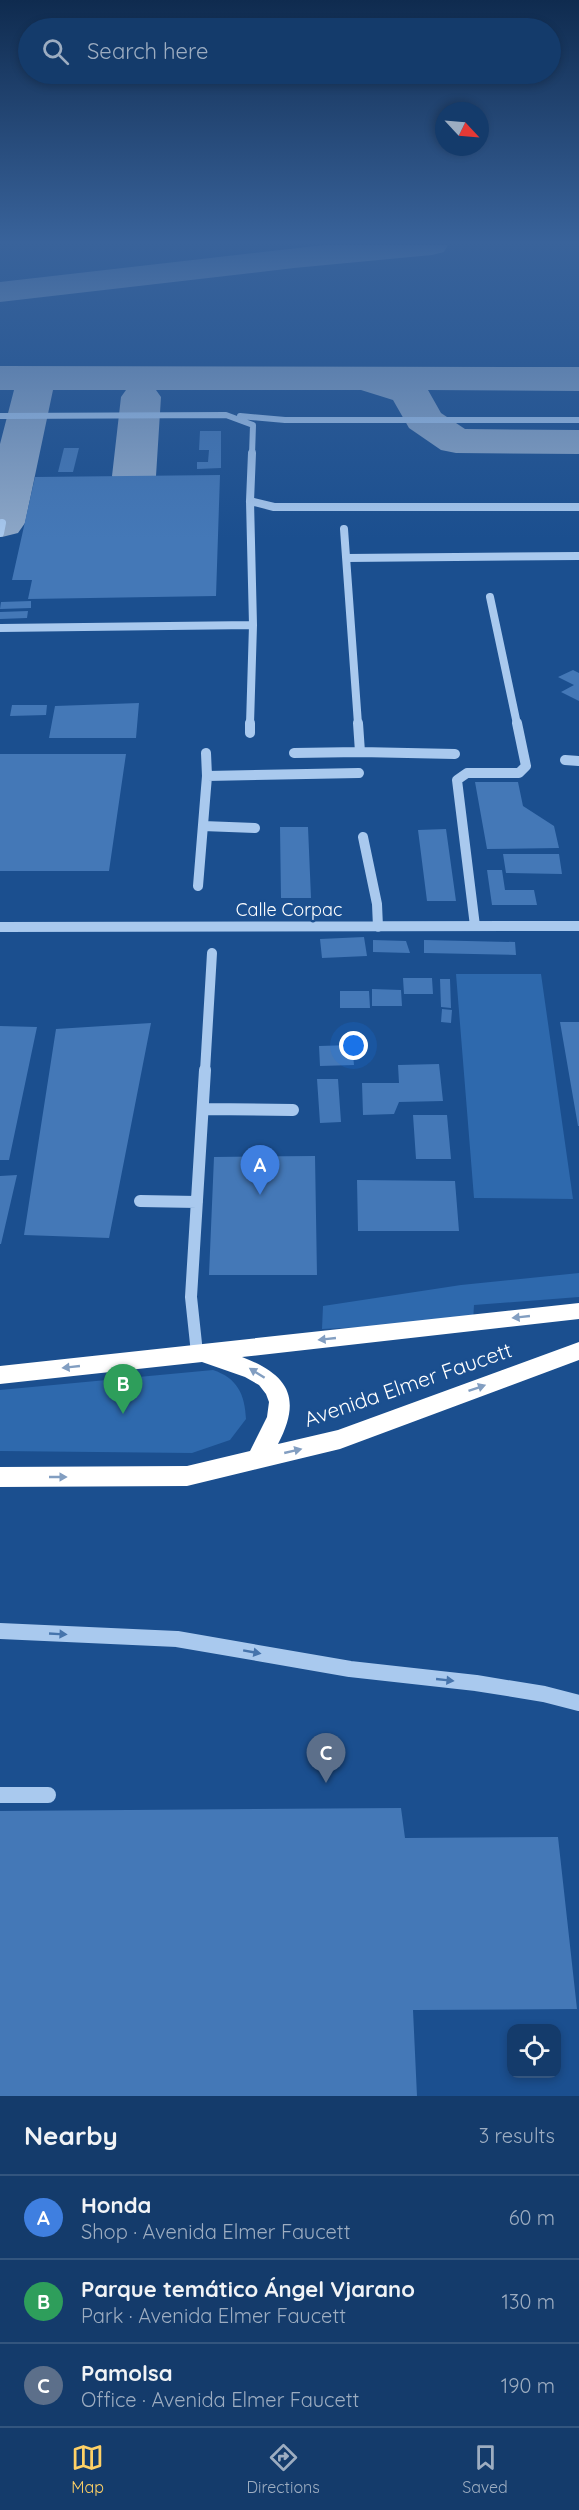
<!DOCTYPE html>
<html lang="en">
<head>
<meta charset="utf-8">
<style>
	:root { --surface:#143b6b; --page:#1d4271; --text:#f1f3f6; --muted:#9dadc1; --line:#33557e; --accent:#ffd166 }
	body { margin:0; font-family:Quicksand,sans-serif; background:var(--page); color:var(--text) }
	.controls { position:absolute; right:18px; bottom:18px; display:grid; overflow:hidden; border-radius:12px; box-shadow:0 3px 9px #0003 }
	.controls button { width:54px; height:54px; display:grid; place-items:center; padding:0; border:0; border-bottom:2px solid var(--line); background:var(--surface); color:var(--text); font:30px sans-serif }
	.compass { position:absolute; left:435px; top:102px; width:54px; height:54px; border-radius:50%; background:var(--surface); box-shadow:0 3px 9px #0003; rotate:116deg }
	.you { position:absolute; left:354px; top:1046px; width:21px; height:21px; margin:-15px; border:4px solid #fff; border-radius:50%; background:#1a73e8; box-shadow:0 0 0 9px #1a73e833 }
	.badge { display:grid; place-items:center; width:39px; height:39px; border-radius:50%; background:var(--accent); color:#fff; font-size:20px; font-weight:700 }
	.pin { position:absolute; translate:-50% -50px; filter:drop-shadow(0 2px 3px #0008) }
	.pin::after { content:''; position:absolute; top:32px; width:21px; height:18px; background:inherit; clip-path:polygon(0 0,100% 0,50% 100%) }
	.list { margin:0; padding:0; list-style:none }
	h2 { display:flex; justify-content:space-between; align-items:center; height:78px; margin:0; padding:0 24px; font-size:26px }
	h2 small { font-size:20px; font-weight:400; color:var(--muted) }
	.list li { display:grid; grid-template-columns:39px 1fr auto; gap:18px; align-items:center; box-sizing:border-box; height:84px; padding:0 24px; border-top:2px solid var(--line) }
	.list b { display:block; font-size:22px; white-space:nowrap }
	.list p { margin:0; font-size:20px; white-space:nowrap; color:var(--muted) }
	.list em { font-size:20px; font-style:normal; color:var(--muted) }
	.icon { flex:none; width:33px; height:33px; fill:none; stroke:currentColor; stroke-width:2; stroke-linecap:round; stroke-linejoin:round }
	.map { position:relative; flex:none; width:579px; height:2096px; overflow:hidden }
	.search { position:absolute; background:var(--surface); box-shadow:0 3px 9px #0003; left:18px; right:18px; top:18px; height:66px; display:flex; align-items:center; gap:15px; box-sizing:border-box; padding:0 21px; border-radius:33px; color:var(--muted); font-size:22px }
	.sheet { height:330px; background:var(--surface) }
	nav { display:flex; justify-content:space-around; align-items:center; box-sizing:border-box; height:84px; border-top:2px solid var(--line); background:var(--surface); font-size:16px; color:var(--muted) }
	nav a { display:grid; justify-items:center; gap:3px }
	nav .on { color:var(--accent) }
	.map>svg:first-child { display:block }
	.green { fill:#2e69ad }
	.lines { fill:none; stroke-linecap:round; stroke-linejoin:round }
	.taxiway { fill:#8da7c7; fill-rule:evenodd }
	.building { fill:#4478b7 }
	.minor-far4 { stroke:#a9c9ee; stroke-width:6 }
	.minor-far3 { stroke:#a9c9ee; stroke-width:8 }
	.minor-far2 { stroke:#a9c9ee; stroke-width:10 }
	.minor-far1 { stroke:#a9c9ee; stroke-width:12 }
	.minor { stroke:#a9c9ee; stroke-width:16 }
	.highway { fill:#fff; fill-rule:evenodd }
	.oneway { fill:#829ec1 }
	.oneway2 { fill:#4674ac }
	.labels { text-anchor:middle; stroke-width:5; stroke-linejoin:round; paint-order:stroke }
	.street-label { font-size:18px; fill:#fff; stroke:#1b4f8f }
	.near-street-label { font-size:21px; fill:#fff; stroke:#1b4f8f }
</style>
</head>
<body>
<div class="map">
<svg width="579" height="2096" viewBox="0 0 579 2096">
	<rect width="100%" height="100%" fill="#1b4f8f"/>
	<path class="green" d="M456 974H541L573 1199 474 1198Z
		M579 1273V1297L474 1305 473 1322 322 1329 323 1306 461 1285Z
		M213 1370C237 1378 245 1394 246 1419L230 1440 192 1453 0 1451V1390Z"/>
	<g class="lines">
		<path class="taxiway" d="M324 245H448L444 252 432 255 294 268 0 302V282Z
			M0 366 579 367V391L428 390 441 413 465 429 579 430V454L456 453 441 450 409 428 393 400 361 390H156L161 397 156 476 149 485 134 489 119 485 112 476 121 397 126 390H53L25 523 18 533 2 537 0 536V444L14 390H0Z"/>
	</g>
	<path class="building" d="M200 431H221V468L197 469V462H208L209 450H199Z
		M64 448H79L73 472H58Z
		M220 475 216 596 28 599 32 580H12L35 477Z
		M31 601V608L0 609 1 602Z
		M28 611 27 618 0 619V612Z
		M573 670 579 673V701L561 692 574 685 558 677Z
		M139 703 136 738H49L55 706Z
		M12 705H47L46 715 10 716Z
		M0 754H126L109 871H0Z
		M475 782H518L523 806 554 826 559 848 487 849Z
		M280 827H308L311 898H281Z
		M446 829 456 901H427L418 830Z
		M503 854H559L562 874 506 873Z
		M487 870H502L505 890H534L537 905H492Z
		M364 937 367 956 322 958 320 939Z
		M373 940 406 941 410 953 373 952Z
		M424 940 515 942 516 955 424 953Z
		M403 978H432L433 994H404Z
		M440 979H450L451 1008 441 1007Z
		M372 989 401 990 402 1006H372Z
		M340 991H369L370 1008H340Z
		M442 1009 452 1010 451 1023 441 1022Z
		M560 1022H579V1126H578Z
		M151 1023 109 1238 24 1235 56 1029Z
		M0 1026 37 1027 9 1160H0Z
		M352 1045 354 1065 320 1066 319 1046Z
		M439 1064 443 1101 399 1102 394 1114 363 1115 362 1083H399L398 1065Z
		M317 1079H338L341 1122 320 1123Z
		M413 1115H447L451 1159H416Z
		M315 1156 317 1275H209L214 1157Z
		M17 1175 1 1244H0V1176Z
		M357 1180 455 1181 459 1231H358Z
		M401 1808 405 1838 558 1837 577 2009 413 2010 417 2096H0V1811Z"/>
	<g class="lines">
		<path class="minor-far4" d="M0 416 226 415 253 425 252 455
			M240 416 285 420H579"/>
		<path class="minor-far3" d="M250 501 274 507H579
			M344 529 358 724
			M0 533 2 523
			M347 558 579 556
			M490 597 517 724
			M0 628 253 625
			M250 724 253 625 250 501 252 453"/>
		<path class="minor-far2" d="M358 723 360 752 455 754
			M250 733V723
			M206 753 207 776
			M294 753 360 752
			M565 760 579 761
			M203 826 255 828
			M363 837 377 904 378 927
			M198 886 207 776 359 773
			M475 926 457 780 467 773H519L526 766 517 723
			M0 927 579 926
			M205 1071 212 953"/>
		<path class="minor-far1" d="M203 1109 293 1110
			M140 1201 197 1202
			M197 1353 191 1297 205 1070"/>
		<path class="minor" d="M0 1631 177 1639 350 1669 476 1683 544 1694 579 1703
			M0 1795H48"/>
		<path class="highway" d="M579 1303V1319L242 1357C289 1375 302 1398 278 1444L338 1430 579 1342V1360L340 1449 187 1486 0 1487V1467L187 1466 250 1451 267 1417 269 1402 266 1394 259 1385 245 1377 202 1362 0 1384V1366Z"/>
	</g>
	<defs><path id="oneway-solid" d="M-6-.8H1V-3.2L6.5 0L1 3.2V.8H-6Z" transform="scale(1.5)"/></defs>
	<g class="oneway">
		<use href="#oneway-solid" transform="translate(521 1317) rotate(174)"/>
		<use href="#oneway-solid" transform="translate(327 1339) rotate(174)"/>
		<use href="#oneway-solid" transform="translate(71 1367) rotate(174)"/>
		<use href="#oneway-solid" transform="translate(257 1373) rotate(-148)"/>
		<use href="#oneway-solid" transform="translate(477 1388) rotate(-19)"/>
		<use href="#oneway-solid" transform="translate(293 1451) rotate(-13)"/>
		<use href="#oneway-solid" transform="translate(58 1477)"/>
	</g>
	<g class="oneway2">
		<use href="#oneway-solid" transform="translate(58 1634) rotate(3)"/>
		<use href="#oneway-solid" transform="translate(252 1652) rotate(10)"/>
		<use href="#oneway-solid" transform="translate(445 1680) rotate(6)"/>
	</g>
	<linearGradient id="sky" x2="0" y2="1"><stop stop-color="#0f2b4f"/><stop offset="0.45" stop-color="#39639b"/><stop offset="1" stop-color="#39639b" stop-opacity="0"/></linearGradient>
	<rect width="579" height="539" fill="url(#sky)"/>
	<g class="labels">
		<g class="street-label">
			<text x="289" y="916">Calle Corpac</text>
		</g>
		<g class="near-street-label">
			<text transform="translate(408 1385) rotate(-19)" y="7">Avenida Elmer Faucett</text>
		</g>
	</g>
</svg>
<div class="controls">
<button><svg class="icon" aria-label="locate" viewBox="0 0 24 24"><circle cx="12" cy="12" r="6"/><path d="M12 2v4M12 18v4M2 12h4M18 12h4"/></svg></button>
</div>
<svg class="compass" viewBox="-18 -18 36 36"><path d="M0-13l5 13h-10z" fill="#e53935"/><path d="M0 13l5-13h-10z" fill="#9dadc1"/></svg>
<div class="you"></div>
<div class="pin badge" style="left:260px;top:1195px;background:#3f7fe0">A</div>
<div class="pin badge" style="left:123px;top:1414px;background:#2e9e5b">B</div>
<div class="pin badge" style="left:326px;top:1783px;background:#5c6f8a">C</div>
<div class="search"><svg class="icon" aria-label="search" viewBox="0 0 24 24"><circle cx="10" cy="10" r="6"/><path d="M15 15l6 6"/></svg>Search here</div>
</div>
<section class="sheet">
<h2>Nearby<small>3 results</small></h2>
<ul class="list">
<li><span class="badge" style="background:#3f7fe0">A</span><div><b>Honda</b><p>Shop · Avenida Elmer Faucett</p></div><em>60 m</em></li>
<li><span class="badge" style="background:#2e9e5b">B</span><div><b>Parque temático Ángel Vjarano</b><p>Park · Avenida Elmer Faucett</p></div><em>130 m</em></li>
<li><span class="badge" style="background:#5c6f8a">C</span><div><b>Pamolsa</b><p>Office · Avenida Elmer Faucett</p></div><em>190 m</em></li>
</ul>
</section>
<nav>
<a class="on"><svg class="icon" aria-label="map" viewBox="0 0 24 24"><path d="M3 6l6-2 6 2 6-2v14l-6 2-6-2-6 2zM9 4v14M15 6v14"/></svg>Map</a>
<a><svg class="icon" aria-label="directions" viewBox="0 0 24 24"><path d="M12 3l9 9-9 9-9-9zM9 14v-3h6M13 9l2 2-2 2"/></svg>Directions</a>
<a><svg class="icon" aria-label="saved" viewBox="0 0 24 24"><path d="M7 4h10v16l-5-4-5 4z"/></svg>Saved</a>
</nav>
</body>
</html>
